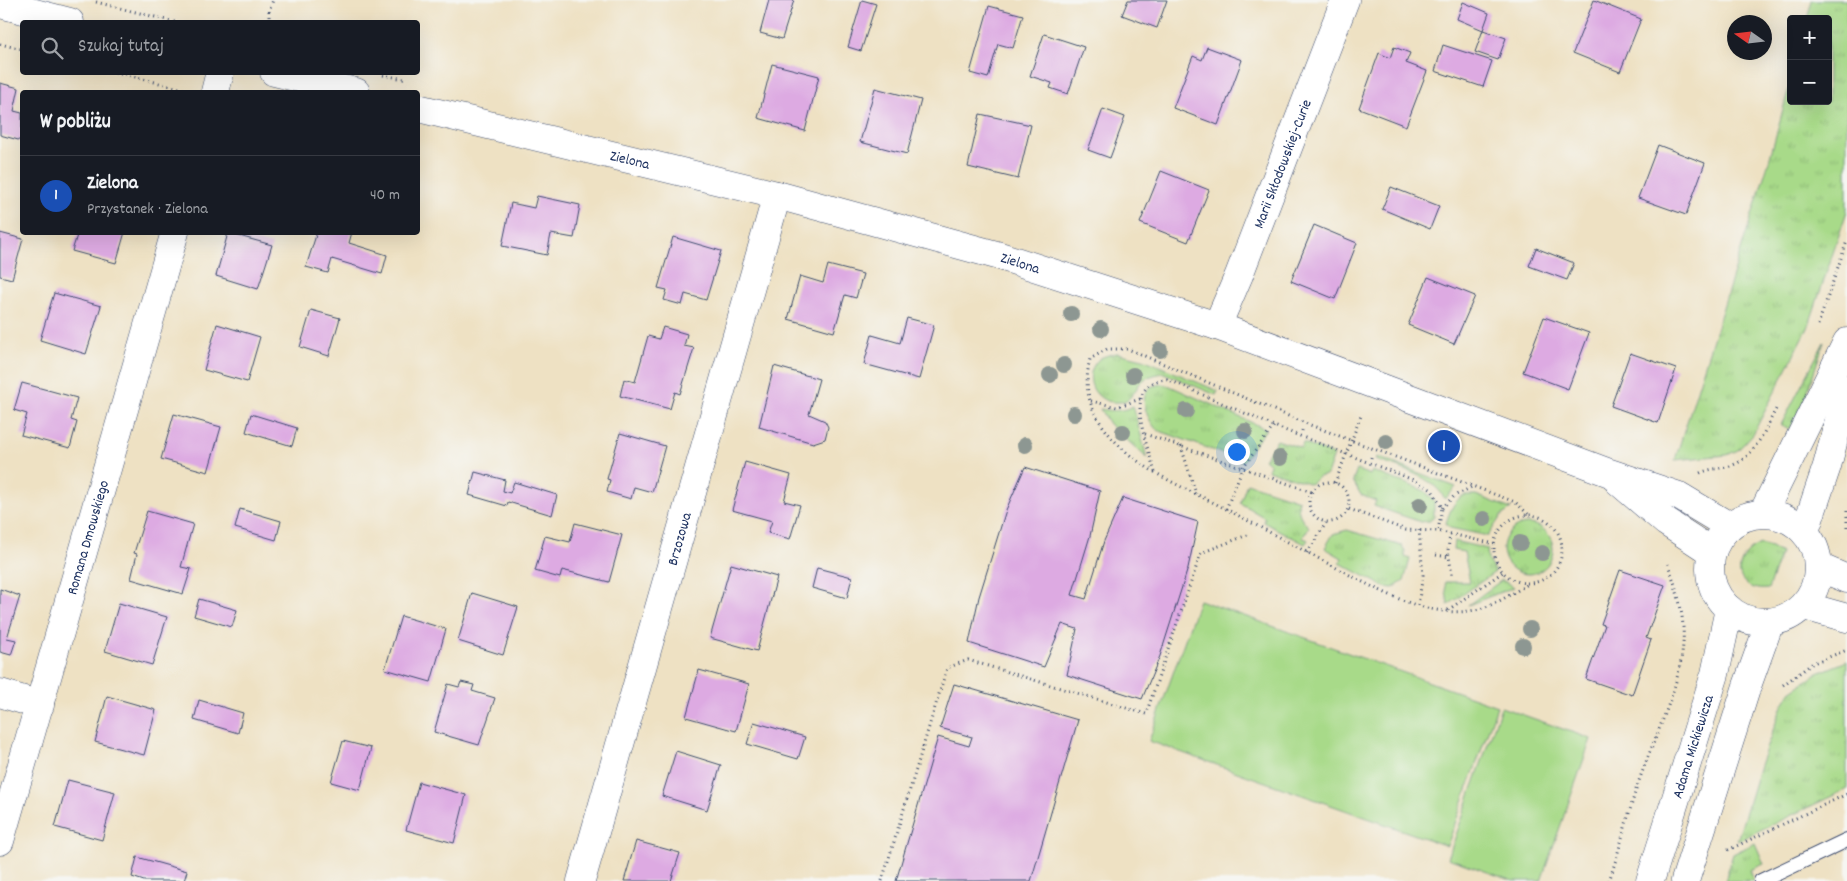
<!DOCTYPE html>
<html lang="pl">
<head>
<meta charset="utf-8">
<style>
	:root { --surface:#171b24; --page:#242831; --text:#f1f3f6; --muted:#9ea1a6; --line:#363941; --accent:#1f6fb2 }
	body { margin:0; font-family:Dekko,sans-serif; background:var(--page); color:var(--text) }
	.controls { position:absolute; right:15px; top:15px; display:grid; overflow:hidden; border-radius:5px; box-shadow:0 5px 20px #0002 }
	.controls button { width:45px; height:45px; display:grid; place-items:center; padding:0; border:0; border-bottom:1px solid var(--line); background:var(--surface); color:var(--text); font:25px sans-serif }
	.compass { position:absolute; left:1727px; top:15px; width:45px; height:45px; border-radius:50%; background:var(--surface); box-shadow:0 5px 20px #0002; rotate:284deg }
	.you { position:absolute; left:1236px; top:451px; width:18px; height:18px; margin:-12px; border:4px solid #fff; border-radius:50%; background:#1a73e8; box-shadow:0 0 0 8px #1a73e833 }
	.badge { display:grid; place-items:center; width:32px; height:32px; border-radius:50%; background:var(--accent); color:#fff; font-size:16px; font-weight:700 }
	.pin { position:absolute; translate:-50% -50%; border:2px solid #fff; box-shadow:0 1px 5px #0006 }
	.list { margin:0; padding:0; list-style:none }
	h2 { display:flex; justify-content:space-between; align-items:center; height:65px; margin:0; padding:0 20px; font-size:21px }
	h2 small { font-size:16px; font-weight:400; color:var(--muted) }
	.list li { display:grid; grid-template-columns:32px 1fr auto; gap:15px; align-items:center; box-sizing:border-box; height:80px; padding:0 20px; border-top:1px solid var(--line) }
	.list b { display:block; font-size:19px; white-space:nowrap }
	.list p { margin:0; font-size:16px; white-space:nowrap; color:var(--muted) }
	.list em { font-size:16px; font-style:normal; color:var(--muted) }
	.icon { flex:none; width:28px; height:28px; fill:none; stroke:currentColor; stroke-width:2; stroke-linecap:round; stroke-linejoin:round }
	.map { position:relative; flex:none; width:1847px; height:881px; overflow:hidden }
	.search { position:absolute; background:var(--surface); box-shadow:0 5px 20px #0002; left:20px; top:20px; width:400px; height:55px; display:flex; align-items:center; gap:12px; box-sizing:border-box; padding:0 18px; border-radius:5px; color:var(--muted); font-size:19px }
	.panel { position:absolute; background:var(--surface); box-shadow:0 5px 20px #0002; left:20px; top:90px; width:400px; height:145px; border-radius:5px }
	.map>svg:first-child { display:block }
	.grass { fill:url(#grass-tufts); stroke:#628474 }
	.pitch { fill:#a8da89; stroke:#628474 }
	.building { fill:#ddaae2 }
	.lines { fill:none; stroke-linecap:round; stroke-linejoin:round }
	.lane-casing { stroke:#3b4a6d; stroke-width:16 }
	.street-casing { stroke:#3b4a6d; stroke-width:29 }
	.secondary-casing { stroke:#3b4a6d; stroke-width:29 }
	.primary-casing { stroke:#3b4a6d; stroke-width:29 }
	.path { stroke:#3b4a6d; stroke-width:3; stroke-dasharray:1 4; stroke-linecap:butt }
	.lane { stroke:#fff; stroke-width:14 }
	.street { stroke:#fff; stroke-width:28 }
	.secondary { stroke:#fff; stroke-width:28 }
	.primary { stroke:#fff; stroke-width:28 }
	.tree { fill:#8d9792 }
	.labels { text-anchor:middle; stroke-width:5; stroke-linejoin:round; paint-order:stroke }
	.street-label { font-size:15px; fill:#1b2f5e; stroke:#f6f6f2 }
</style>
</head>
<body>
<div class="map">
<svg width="1847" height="881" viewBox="0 0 1847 881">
	<defs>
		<pattern id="grass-tufts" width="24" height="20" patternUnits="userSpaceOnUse" patternTransform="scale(1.25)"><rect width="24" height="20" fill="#a8da89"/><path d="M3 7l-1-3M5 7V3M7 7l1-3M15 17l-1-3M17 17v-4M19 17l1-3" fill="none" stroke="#90bb79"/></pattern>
	</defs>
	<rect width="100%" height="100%" fill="#f6f6f2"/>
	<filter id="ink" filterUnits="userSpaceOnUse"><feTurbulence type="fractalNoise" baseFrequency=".02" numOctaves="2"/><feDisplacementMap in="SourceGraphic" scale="10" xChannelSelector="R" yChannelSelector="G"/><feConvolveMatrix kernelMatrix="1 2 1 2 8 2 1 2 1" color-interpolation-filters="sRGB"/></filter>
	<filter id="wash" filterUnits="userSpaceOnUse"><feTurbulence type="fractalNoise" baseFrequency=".0096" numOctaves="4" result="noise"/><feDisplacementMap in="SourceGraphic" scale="20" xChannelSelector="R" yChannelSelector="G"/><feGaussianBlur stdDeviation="1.12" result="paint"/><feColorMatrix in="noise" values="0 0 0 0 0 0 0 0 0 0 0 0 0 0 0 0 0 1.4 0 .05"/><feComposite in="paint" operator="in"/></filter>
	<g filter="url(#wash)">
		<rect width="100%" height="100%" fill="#eee1c3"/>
		<path class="grass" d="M1812 0H1847V211L1808 328 1753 434 1738 450 1727 455 1675 460 1769 161 1791 80V101H1828V19H1807Z
			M1824 342 1807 393 1790 429 1781 425Z
			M1117 353 1143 359 1218 391 1216 395 1164 373C1157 374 1148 376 1142 381 1135 388 1133 400 1121 402 1095 406 1080 377 1099 359 1103 356 1112 354 1117 353Z
			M1162 384 1170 386 1266 429 1243 461 1157 430C1148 421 1137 397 1151 387 1154 385 1159 385 1162 384Z
			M1133 406 1147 458 1109 424 1100 409C1112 411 1122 412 1133 406Z
			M1277 440 1301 448 1303 443 1334 455 1327 475 1318 477 1311 484 1268 470 1270 464 1264 459Z
			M1377 457 1456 487 1445 499C1432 475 1400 469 1376 460Z
			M1357 470 1370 475 1372 471 1415 487 1425 491 1434 501V517L1430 521 1421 522 1374 506 1376 501 1361 495 1353 481Z
			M1247 483 1299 500C1296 511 1301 519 1309 527L1303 537 1308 540 1305 544 1263 522 1265 518 1240 503Z
			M1464 495H1476L1511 509 1501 516 1488 536 1450 528 1446 523C1450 511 1453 502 1464 495Z
			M1503 549a25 25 0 1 1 50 0a25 25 0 1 1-50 0Z
			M1347 530 1402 546 1405 551V557L1410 559 1404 581 1393 588 1385 587 1340 563 1342 558 1325 548 1333 534Z
			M1454 541 1487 549 1488 561 1495 572 1448 605 1445 582H1470L1464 552 1453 550Z
			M1760 544 1771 547 1781 553 1768 589C1735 593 1729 559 1760 544Z
			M1502 580 1514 587 1468 605Z
			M1847 661V789L1737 841 1760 765 1782 706 1790 692 1818 673Z
			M1755 843 1764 864 1750 870 1754 881H1725L1733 854Z"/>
		<path class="pitch" d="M1199 600 1497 706 1447 846 1149 741Z
			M1501 707 1591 739 1541 881H1513L1448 858Z"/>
		<g id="blocks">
			<path class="building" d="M769 0H794L782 39 760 33Z
				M862 0 876 4 861 51 848 47Z
				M1128 0H1167L1157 28 1122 15Z
				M1594 0 1641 19 1620 72 1573 53Z
				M1463 2 1489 13 1483 30 1457 19Z
				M989 6 1023 15 1013 48 998 44 988 78 970 73Z
				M1483 30 1506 38 1498 60 1475 52Z
				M1044 34 1084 47 1068 94 1050 88 1052 83 1030 76Z
				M1443 45 1492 61 1483 87 1435 71Z
				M1207 47 1242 60 1218 125 1173 108 1193 56 1202 60Z
				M1394 47 1410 53 1406 63 1427 71 1406 126 1359 108 1379 53 1390 58Z
				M772 64 819 76 805 131 758 118Z
				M0 83 19 88 14 111 22 113V141L0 135Z
				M875 88 921 100 907 154 860 142Z
				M1103 109 1125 117 1110 158 1088 150Z
				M980 114 1031 125 1018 179 968 167Z
				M1658 145 1705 163 1686 215 1638 198Z
				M1161 171 1209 190 1188 242 1140 223Z
				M1391 187 1439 206 1430 229 1382 209Z
				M537 196 580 205 574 238 551 234 547 255 502 246 511 203 534 208Z
				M1314 225 1357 243 1335 299 1291 281Z
				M78 232H125L116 263 72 251Z
				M317 232H352L349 243 387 255 382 274 332 259 328 273 306 267Z
				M0 233 23 239 12 279 0 276Z
				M228 233 272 245 258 289 216 276Z
				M673 237 721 251 706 300 685 294 682 305 664 300 667 290 658 288Z
				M1536 248 1574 263 1567 280 1529 266Z
				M828 265 863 274 856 298 845 295 834 332 788 319 800 276 823 283Z
				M1428 277 1475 296 1454 344 1408 325Z
				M54 293 101 306 86 354 40 340Z
				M311 310 340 318 329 356 300 347Z
				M1544 317 1589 333 1568 389 1523 372Z
				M907 318 934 325 919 379 864 364 872 335 900 343Z
				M217 324 260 337 247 382 204 370Z
				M663 327 687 334 684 346 694 348 680 394 675 392 670 409 620 396 624 379 635 382 648 336 659 339Z
				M1630 353 1676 369 1658 423 1611 406Z
				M774 366 819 379 809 414 825 421 828 427 825 439 813 443 759 427Z
				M22 383 77 398 71 420 77 422 70 448 21 435 27 414 14 410Z
				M174 414 221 427 208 472 161 459Z
				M251 414 297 428 292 446 246 432Z
				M620 433 665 446 652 492 634 487 631 499 607 492 610 480 607 479Z
				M745 462 791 475 784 501 800 505 790 539 768 533 772 521 732 510Z
				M1025 467 1100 491 1090 536 1072 595 1086 599 1104 541 1123 498 1198 522 1188 568 1160 656 1142 699 1067 675 1077 629 1062 624 1044 667 969 643 979 597 1006 510Z
				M475 472 505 480 503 491 510 493 514 482 557 495 552 515 508 502 507 506 469 495Z
				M240 509 281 521 276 540 235 528Z
				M147 511 193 524 181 567 191 569 183 594 131 579 137 554 134 553Z
				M575 523 622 535 609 582 562 570 560 578 535 571 545 536 570 542Z
				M731 564 777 577 757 651 710 638Z
				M817 568 852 577 847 598 812 588Z
				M1620 570 1665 585 1646 638 1651 640 1632 695 1586 679 1605 625 1601 624Z
				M0 589 20 596 7 638 16 640 11 655 0 652Z
				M472 593 518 607 503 655 458 641Z
				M199 599 237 610 232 627 194 616Z
				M119 603 167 617 152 665 105 651Z
				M401 616 446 629 431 682 385 669Z
				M699 670 749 684 736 731 686 717Z
				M461 682 474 685 472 691 495 698 479 745 434 732 448 684 459 687Z
				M954 684 1078 720 1031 881H896L938 737 969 746 972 737 940 728Z
				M107 696 156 710 144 755 95 742Z
				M199 700 243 713 238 733 194 720Z
				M754 722 805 737 798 759 747 744Z
				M343 741 371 748 360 790 331 782Z
				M676 751 721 765 707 810 662 796Z
				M68 780 115 792 102 840 55 827Z
				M419 782 466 795 454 843 406 830Z
				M636 841 680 853 671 881H624Z
				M137 857 187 871 184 881H144L132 877Z"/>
		</g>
	</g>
	<g filter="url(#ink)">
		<use href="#blocks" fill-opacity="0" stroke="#3b4a6d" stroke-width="1"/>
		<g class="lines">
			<g class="lane-casing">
				<path id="lane" d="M1761 881 1847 840"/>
			</g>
			<g class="street-casing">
				<g id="street">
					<path d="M215 92 220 72"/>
					<path id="s1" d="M1217 326 1239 275 1345 0"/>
					<path d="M0 693 40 705"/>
					<path id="s2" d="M0 841 175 232"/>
					<path id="s3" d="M581 881 777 195"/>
				</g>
			</g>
			<g class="secondary-casing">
				<g id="secondary">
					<path d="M0 4 70 22"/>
					<path d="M274 72 356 92"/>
					<path id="s4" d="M418 108 777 195 1000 256 1217 326 1607 472 1679 496 1729 526"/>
					<path d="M1618 481 1666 522 1712 552"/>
					<path d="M1819 567 1847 579"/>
					<path d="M1804 606 1847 618"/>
				</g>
			</g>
			<g class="primary-casing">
				<g id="primary">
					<path d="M1763 513 1847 342"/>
					<circle cx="1764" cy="568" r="54"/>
					<path d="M1805 531 1827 466 1847 389"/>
					<path id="s5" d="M1650 881 1715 674 1729 609"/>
					<path d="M1685 881 1747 686 1770 622"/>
				</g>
			</g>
			<path class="path" d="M96 2 175 22
				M269 22V11L273 0
				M0 44 22 49
				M115 72 183 89
				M383 75 404 79
				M1818 325 1847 241
				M1091 401 1117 407 1140 399
				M1302 431 1303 427
				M1145 434 1312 492
				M1181 446 1196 494
				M1371 458 1372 454
				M1155 472C1147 444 1120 382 1167 379L1274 426 1416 481 1432 490 1442 508 1438 531
				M1700 473C1711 468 1720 469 1730 466 1754 459 1766 428 1776 409
				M1309 502a20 20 0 1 1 40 0a20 20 0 1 1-40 0Z
				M1335 483 1362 413
				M1442 508 1454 496 1472 487
				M1226 509 1243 467 1274 426
				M1349 509 1406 530 1438 531 1494 544
				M1847 511V528
				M1528 514 1515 502 1305 423 1128 349H1107L1090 359C1083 389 1089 409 1108 433 1137 470 1186 488 1226 509 1271 533 1316 557 1361 581 1394 598 1436 618 1475 610 1495 606 1512 593 1530 583
				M1494 549a34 34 0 1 1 68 0a34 34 0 1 1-68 0Z
				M1450 534 1448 550 1452 575
				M1307 553 1326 523
				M1436 555 1449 557
				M1418 605 1423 575 1419 530
				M1448 610 1503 572
				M1783 685 1813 663 1847 650
				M1728 850 1847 794
				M882 881 947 668 968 660 1146 714 1201 553 1250 534
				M1609 881C1619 852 1626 822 1635 793 1649 747 1680 691 1683 644 1685 616 1677 588 1667 562"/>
			<use href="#lane" class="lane"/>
			<use href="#street" class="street"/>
			<use href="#secondary" class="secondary"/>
			<use href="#primary" class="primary"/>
		</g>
		<g class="tree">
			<circle cx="1071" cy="314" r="8"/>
			<circle cx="1101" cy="329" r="8"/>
			<circle cx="1160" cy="350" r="8"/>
			<circle cx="1064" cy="365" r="8"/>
			<circle cx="1050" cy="375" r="8"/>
			<circle cx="1133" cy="375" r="8"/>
			<circle cx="1186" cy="411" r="8"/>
			<circle cx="1074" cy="414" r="8"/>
			<circle cx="1245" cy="431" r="8"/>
			<circle cx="1123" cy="432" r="8"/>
			<circle cx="1386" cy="442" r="8"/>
			<circle cx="1025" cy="445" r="8"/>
			<circle cx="1280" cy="458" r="8"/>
			<circle cx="1420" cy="505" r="8"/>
			<circle cx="1484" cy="519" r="8"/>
			<circle cx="1520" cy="543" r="8"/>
			<circle cx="1542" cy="553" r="8"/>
			<circle cx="1530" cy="629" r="8"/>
			<circle cx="1523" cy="646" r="8"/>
		</g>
	</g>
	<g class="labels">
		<g class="street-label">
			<text dy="5" stroke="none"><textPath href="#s4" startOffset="218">Zielona</textPath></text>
			<text dy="5" stroke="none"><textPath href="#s1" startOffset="175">Marii Skłodowskiej-Curie</textPath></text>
			<text dy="5" stroke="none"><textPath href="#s4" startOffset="622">Zielona</textPath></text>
			<text dy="5" stroke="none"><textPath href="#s2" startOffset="316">Romana Dmowskiego</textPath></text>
			<text dy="5" stroke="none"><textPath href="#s3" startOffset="356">Brzozowa</textPath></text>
			<text dy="5" stroke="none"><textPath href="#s5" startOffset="141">Adama Mickiewicza</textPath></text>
		</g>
	</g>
</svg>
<div class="controls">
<button>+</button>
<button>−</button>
</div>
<svg class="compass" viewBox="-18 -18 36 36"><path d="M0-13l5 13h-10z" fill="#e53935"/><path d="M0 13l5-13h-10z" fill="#9ea1a6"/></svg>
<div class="you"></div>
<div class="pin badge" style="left:1444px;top:446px;background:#1a4fb4">1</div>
<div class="search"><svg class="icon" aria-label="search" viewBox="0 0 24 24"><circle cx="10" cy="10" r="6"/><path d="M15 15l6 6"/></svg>Szukaj tutaj</div>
<section class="panel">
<h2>W pobliżu<small></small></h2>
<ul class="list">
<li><span class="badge" style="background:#1a4fb4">1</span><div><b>Zielona</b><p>Przystanek · Zielona</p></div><em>40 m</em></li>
</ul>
</section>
</div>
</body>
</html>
